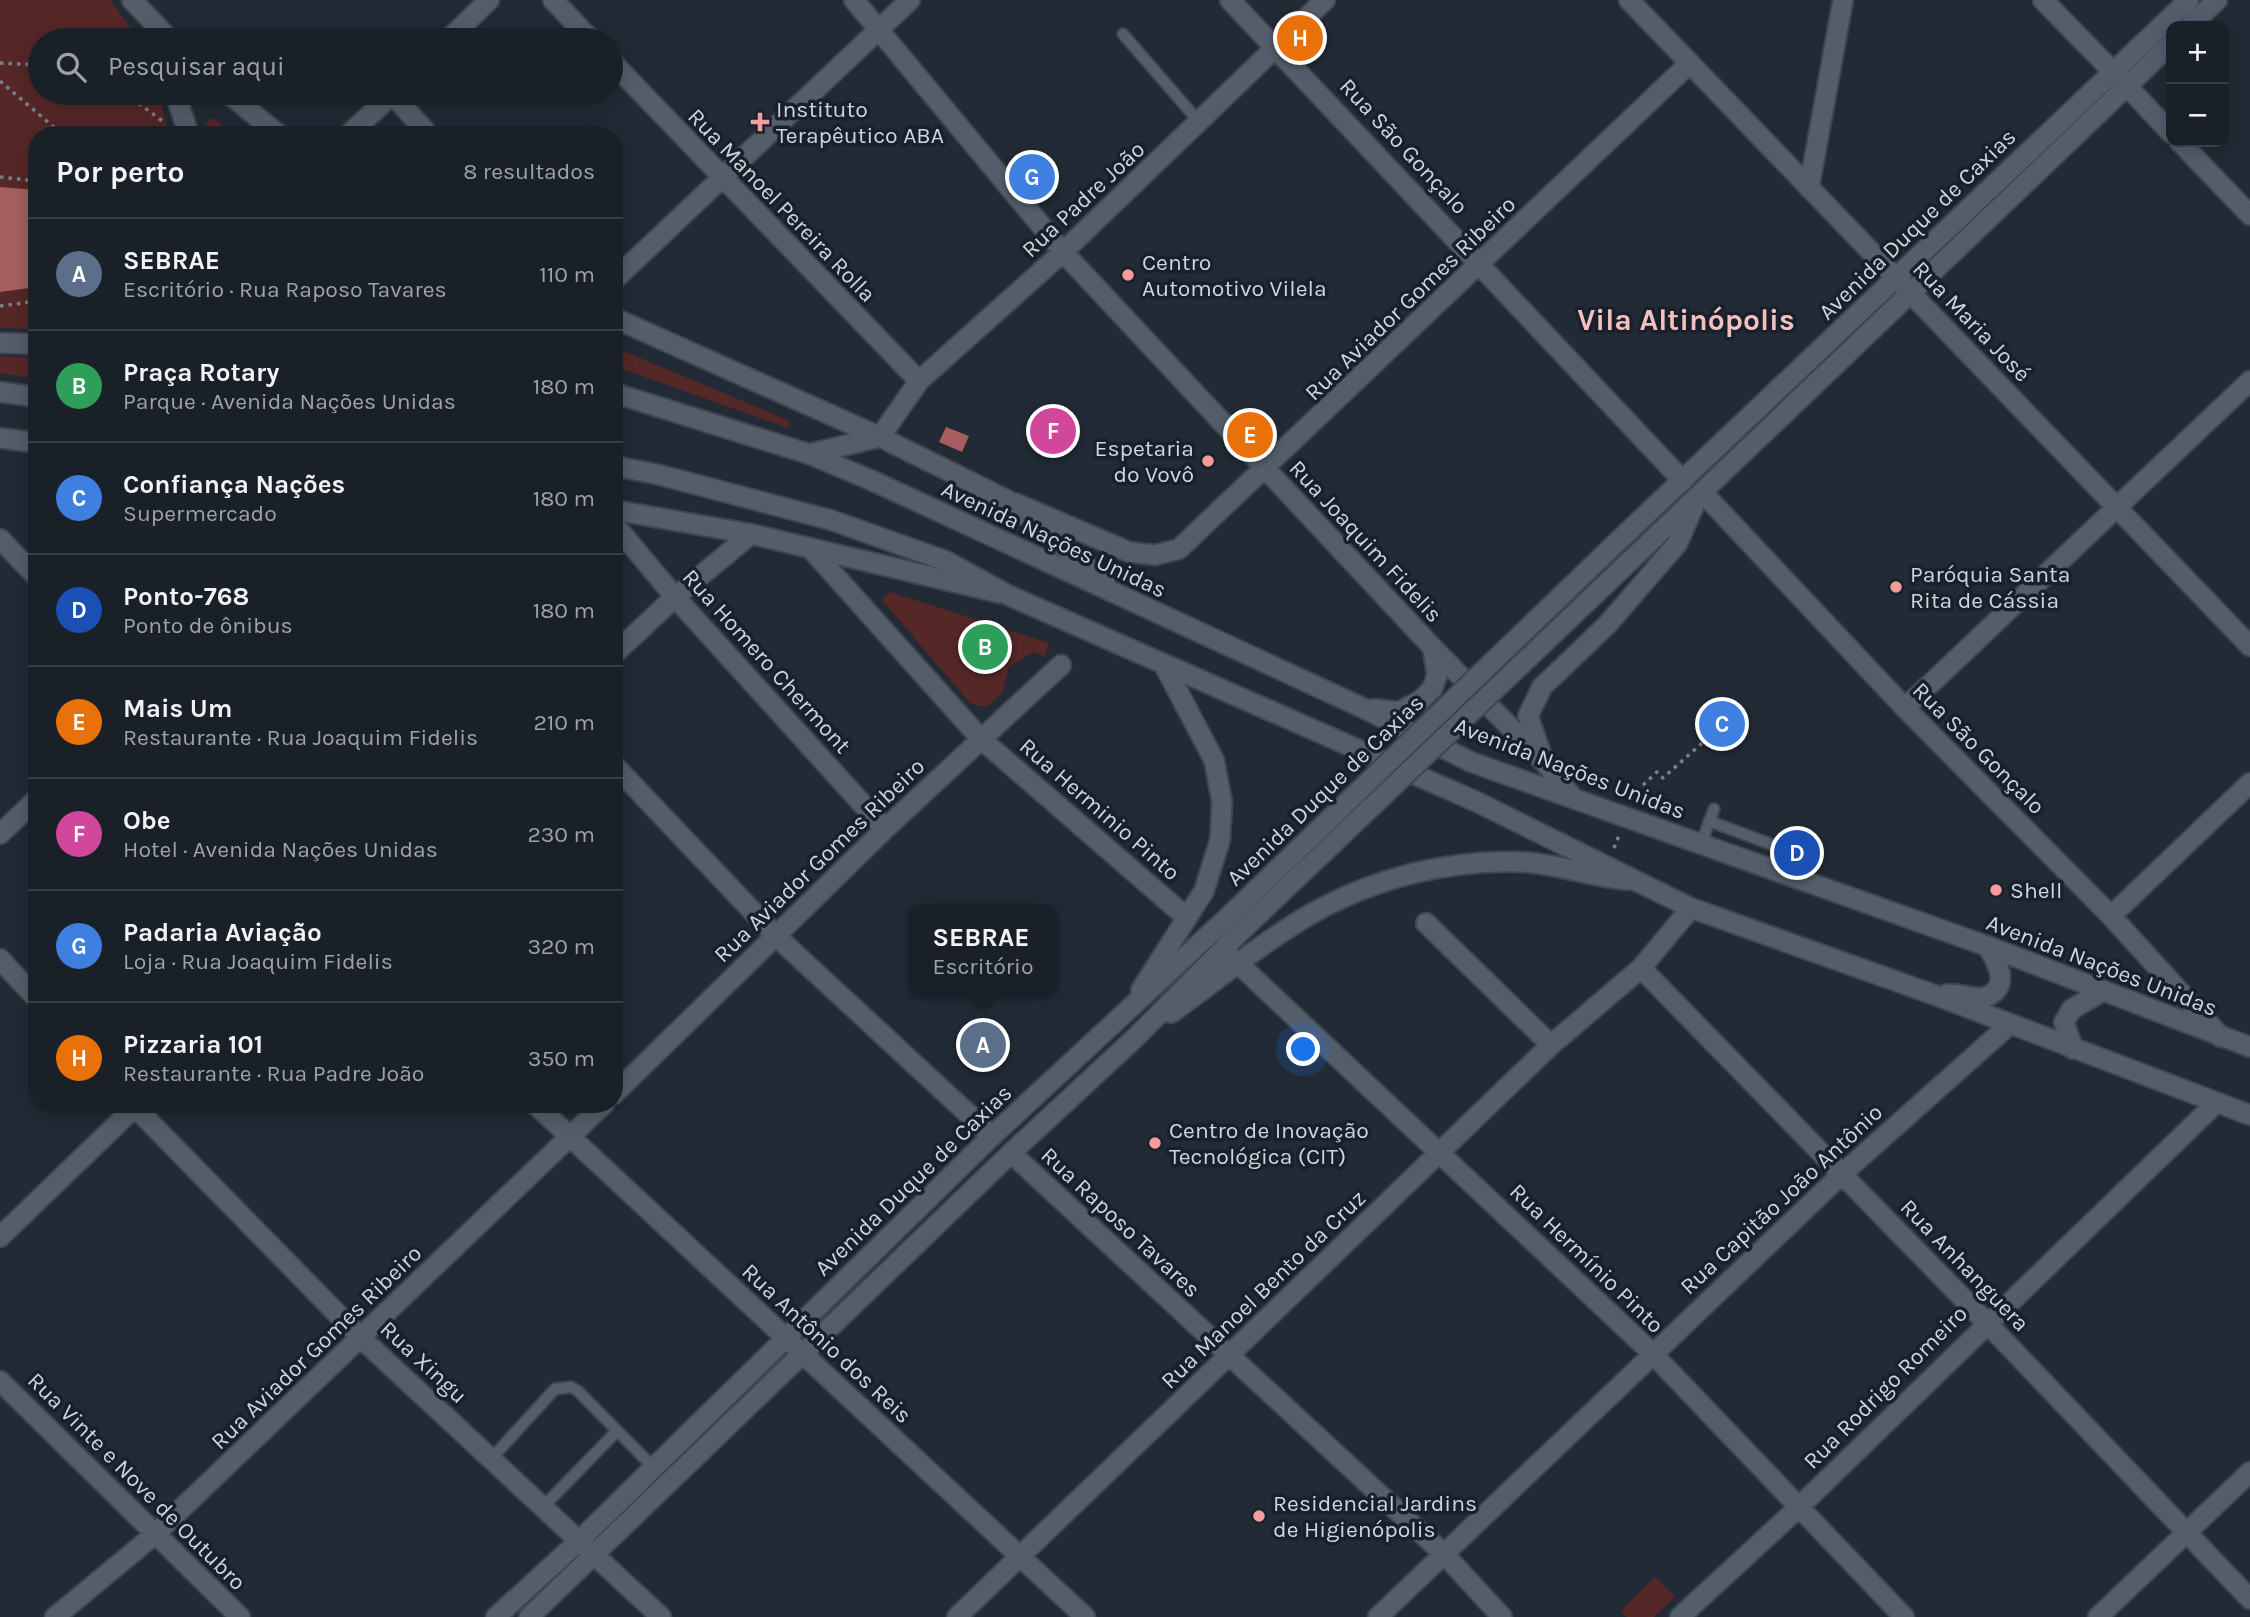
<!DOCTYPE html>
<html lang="pt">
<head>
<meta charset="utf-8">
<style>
	:root { --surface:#1a2028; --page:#232830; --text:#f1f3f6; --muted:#9fa3a8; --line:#383e45; --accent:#f59b99 }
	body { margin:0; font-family:Karla,sans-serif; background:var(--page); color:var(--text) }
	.controls { position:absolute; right:21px; top:21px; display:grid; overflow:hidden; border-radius:14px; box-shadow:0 4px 18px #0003 }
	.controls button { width:63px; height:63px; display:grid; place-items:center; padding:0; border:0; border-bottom:2px solid var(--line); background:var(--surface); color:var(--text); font:35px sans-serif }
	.you { position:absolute; left:1304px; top:1050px; width:24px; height:24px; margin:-18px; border:5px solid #fff; border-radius:50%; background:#1a73e8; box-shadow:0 0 0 10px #1a73e833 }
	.badge { display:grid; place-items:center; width:46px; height:46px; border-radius:50%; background:var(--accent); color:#fff; font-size:23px; font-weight:700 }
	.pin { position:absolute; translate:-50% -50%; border:4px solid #fff; box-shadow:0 2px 7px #0006 }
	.popup { position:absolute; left:908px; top:905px; width:150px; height:91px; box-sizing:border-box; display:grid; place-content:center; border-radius:14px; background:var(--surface); filter:drop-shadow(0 2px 5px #0005); font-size:23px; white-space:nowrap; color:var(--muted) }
	.popup b { font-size:26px; color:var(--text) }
	.popup::after { content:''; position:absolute; left:50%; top:100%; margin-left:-14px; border:14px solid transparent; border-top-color:var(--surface) }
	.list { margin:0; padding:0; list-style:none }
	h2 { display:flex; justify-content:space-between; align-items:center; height:91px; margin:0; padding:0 28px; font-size:30px }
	h2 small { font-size:23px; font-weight:400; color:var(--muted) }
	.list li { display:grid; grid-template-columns:46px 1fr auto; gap:21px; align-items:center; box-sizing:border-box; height:112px; padding:0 28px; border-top:2px solid var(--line) }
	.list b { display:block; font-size:26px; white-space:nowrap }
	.list p { margin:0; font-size:23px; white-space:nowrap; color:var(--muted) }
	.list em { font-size:23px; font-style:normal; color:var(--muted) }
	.icon { flex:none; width:38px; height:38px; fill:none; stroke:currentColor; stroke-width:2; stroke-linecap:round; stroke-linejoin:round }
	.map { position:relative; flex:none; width:2250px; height:1617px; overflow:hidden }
	.search { position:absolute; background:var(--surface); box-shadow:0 4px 18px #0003; left:28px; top:28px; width:595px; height:77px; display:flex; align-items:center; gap:18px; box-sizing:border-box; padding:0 24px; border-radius:38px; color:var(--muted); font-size:26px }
	.panel { position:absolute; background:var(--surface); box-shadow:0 4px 18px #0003; left:28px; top:126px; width:595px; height:987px; border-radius:28px }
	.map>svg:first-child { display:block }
	.green { fill:#552727 }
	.water { fill:#a65e5e }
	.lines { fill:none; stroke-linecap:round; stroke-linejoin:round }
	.service-casing { stroke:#3e454e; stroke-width:14 }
	.minor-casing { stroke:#3e454e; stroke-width:23 }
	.tertiary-casing { stroke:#3e454e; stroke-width:23 }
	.secondary-casing { stroke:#3e454e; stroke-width:23 }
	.path { stroke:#7a808a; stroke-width:3.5; stroke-dasharray:3.5 5; stroke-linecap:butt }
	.service { stroke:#545d6a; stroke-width:10 }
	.minor { stroke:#545d6a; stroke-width:19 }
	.tertiary { stroke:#545d6a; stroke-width:19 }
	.secondary { stroke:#545d6a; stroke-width:19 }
	.secondary-bridge-casing { stroke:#3e454e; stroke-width:23; stroke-linecap:butt }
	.secondary-bridge { stroke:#545d6a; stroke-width:19 }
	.poi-dot { fill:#f59b99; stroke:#18202b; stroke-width:2.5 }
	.labels { text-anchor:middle; stroke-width:7; stroke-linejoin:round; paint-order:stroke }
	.poi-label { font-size:23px; fill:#d0d5dd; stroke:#18202b; text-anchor:start }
	.street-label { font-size:23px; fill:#d0d5dd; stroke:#18202b }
	.district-label { font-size:30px; font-weight:bold; fill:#f5c1bf; stroke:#18202b }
</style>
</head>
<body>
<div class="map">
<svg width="2250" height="1617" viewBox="0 0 2250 1617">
	<rect width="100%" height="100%" fill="#222a35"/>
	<path class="green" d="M0 0H110L140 40H40V93H158L170 135H37V329L0 328Z
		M213 117 234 135H209L206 124Z
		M614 347 790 421 788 428 614 366Z
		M0 356 37 358V379L0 373Z
		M890 592 1049 643 1045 656 1033 652 1009 667 1002 694 986 707 971 704 882 600Z
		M1655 1577 1675 1597 1654 1617H1627L1621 1611Z"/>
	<path class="water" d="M0 187 37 190V287L0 292Z
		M946 427 969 436 962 452 939 442Z"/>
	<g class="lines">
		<g class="service-casing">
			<path id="service" d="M1123 34 1200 123
				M1709 821 1805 857
				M1701 844 1714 809
				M491 1459 555 1389 571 1387 578 1391 653 1467
				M543 1507 616 1432"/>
		</g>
		<g class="minor-casing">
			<path id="minor" d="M553 0 591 40
				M854 0 1063 252 1433 648 1544 762
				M1230 0 1683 481
				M1629 0 2250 646
				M448 40 489 0
				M611 61 919 381
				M2127 86 2171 133
				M392 94 429 135
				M348 135 394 93
				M2180 142 2250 215
				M1809 188 1843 0
				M614 280 910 0
				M880 437 919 381 1063 252 1325 0
				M1703 493 1905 708 2111 916 2221 1037
				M1015 503 1129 552 1155 555 1179 549 1690 63
				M614 524 675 597 885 829
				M0 539 37 577
				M812 550 981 739 1186 917
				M614 654 675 597 751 534
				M1905 708 2250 381
				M614 765 776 936 992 1136
				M0 834 37 799
				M2111 916 2250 783
				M1426 923 1551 1045
				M1228 954 1652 1353 1904 1617
				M0 959 37 999
				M1641 968 1986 1322 2250 1599
				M614 1094 885 829 1061 665
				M132 1104 361 1338 661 1617
				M535 1104 1085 1617
				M1011 1153 1444 1554 1502 1617
				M0 1237 138 1104
				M0 1381 240 1617
				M55 1617 154 1535 604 1104
				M957 1617 1551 1045 1641 968 1691 908
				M1378 1617 1842 1174 2009 1025
				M1680 1617 1798 1508 2215 1104
				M2098 1617 2250 1472"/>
		</g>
		<g class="tertiary-casing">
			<path id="tertiary" d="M132 0 170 40
				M2043 0 2123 82
				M228 93 279 135
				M614 318 880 437 1007 500
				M0 438 37 443
				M614 510 751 534 1000 593"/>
		</g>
		<g class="secondary-casing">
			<path id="secondary" d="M153 25 158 40
				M2190 26 2217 0
				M175 93 189 135
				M0 343 37 344
				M0 392 37 397
				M614 393 809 454 873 481 1363 708 1471 762 1987 946 2250 1047
				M809 454 880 437
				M614 466 656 474 831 520 946 561 1010 596 1477 802 1691 908 1932 994 2250 1115
				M1007 500 1105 582
				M1615 544 2189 0
				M1632 559 2171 44
				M1374 709 1399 712 1420 701 1432 689 1437 676 1433 648
				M1573 798 1544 762 1528 716 1542 687 1607 625 1677 544 1694 506
				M1141 990 1204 891 1220 840 1222 802 1214 760 1164 665
				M1947 994C1958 993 1976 1000 1985 997 2012 988 1997 961 1987 946
				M1171 1013C1216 981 1264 941 1311 914 1374 878 1450 859 1522 862 1559 864 1591 877 1627 880
				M2073 1049 2064 1022 2072 1009 2103 991
				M496 1617 579 1541 992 1136 1226 919
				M529 1617 1011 1153 1136 1037 1239 933"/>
		</g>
		<path class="path" d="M0 63 40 65
			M0 81 63 135
			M125 93 165 123
			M0 177 37 181
			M0 306 37 301
			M1635 800 1641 787 1657 772 1663 778 1711 735
			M1614 848 1620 833"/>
		<use href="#service" class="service"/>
		<use href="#minor" class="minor"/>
		<use href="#tertiary" class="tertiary"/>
		<use href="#secondary" class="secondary"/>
		<g class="secondary-bridge-casing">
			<path id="secondary-bridge" d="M1226 919 1615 544
				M1239 933 1632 559"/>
		</g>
		<use href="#secondary-bridge" class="secondary-bridge"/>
	</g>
	<g class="poi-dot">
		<path d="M756.5 111.5h7v7h7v7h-7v7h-7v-7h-7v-7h7z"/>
		<circle cx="1128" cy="275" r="7"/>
		<circle cx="1208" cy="461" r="7"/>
		<circle cx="1896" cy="587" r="7"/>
		<circle cx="1996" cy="890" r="7"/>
		<circle cx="1155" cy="1143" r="7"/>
		<circle cx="1259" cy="1516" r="7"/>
	</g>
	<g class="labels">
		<g class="poi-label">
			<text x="776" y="117">Instituto<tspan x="776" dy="26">Terapêutico ABA</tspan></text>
			<text x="1142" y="270">Centro<tspan x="1142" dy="26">Automotivo Vilela</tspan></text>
			<text x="1194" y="456" text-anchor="end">Espetaria<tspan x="1194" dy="26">do Vovô</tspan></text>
			<text x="1910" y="582">Paróquia Santa<tspan x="1910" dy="26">Rita de Cássia</tspan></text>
			<text x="2010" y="898">Shell</text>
			<text x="1169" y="1138">Centro de Inovação<tspan x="1169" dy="26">Tecnológica (CIT)</tspan></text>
			<text x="1273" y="1511">Residencial Jardins<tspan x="1273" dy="26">de Higienópolis</tspan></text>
		</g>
		<g class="street-label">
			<text transform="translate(1404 146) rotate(47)" y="8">Rua São Gonçalo</text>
			<text transform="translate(1083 199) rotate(-43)" y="8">Rua Padre João</text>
			<text transform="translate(782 205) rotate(46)" y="8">Rua Manoel Pereira Rolla</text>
			<text transform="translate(1917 224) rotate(-44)" y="8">Avenida Duque de Caxias</text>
			<text transform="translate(1410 298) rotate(-44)" y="8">Rua Aviador Gomes Ribeiro</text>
			<text transform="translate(1972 321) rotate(46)" y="8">Rua Maria José</text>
			<text transform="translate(1054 539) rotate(25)" y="8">Avenida Nações Unidas</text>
			<text transform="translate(1366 541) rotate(47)" y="8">Rua Joaquim Fidelis</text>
			<text transform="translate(767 661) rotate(48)" y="8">Rua Homero Chermont</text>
			<text transform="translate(1979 748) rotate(45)" y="8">Rua São Gonçalo</text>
			<text transform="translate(1570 768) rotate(21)" y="8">Avenida Nações Unidas</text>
			<text transform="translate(1325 790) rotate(-44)" y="8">Avenida Duque de Caxias</text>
			<text transform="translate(1100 809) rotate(41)" y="8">Rua Herminio Pinto</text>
			<text transform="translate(819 860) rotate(-44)" y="8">Rua Aviador Gomes Ribeiro</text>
			<text transform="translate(2102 965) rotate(21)" y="8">Avenida Nações Unidas</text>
			<text transform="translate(913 1180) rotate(-44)" y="8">Avenida Duque de Caxias</text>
			<text transform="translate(1781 1199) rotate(-43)" y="8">Rua Capitão João Antônio</text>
			<text transform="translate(1121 1222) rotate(43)" y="8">Rua Raposo Tavares</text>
			<text transform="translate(1587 1258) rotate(44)" y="8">Rua Hermínio Pinto</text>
			<text transform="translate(1965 1265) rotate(46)" y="8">Rua Anhanguera</text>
			<text transform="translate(1263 1289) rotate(-44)" y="8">Rua Manoel Bento da Cruz</text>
			<text transform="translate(827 1343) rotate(43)" y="8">Rua Antônio dos Reis</text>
			<text transform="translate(316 1347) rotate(-44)" y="8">Rua Aviador Gomes Ribeiro</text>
			<text transform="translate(424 1362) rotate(43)" y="8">Rua Xingu</text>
			<text transform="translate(1885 1387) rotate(-45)" y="8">Rua Rodrigo Romeiro</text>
			<text transform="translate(137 1481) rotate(45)" y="8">Rua Vinte e Nove de Outubro</text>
		</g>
		<g class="district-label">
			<text x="1686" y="330">Vila Altinópolis</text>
		</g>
	</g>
</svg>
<div class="controls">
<button>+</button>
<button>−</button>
</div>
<div class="you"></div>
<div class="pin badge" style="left:983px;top:1045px;background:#5c6f8a">A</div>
<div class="popup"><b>SEBRAE</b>Escritório</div>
<div class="pin badge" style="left:985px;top:647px;background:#2e9e5b">B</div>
<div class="pin badge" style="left:1722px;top:724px;background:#3f7fe0">C</div>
<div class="pin badge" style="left:1797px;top:853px;background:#1a4fb4">D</div>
<div class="pin badge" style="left:1250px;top:435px;background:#e8710a">E</div>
<div class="pin badge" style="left:1053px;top:431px;background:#d1479c">F</div>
<div class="pin badge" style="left:1032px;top:177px;background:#3f7fe0">G</div>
<div class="pin badge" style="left:1300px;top:38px;background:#e8710a">H</div>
<div class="search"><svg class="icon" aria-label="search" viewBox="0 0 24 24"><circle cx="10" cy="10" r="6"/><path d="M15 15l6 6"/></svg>Pesquisar aqui</div>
<section class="panel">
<h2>Por perto<small>8 resultados</small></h2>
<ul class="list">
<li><span class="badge" style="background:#5c6f8a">A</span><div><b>SEBRAE</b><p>Escritório · Rua Raposo Tavares</p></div><em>110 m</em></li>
<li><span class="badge" style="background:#2e9e5b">B</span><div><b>Praça Rotary</b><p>Parque · Avenida Nações Unidas</p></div><em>180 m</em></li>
<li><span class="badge" style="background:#3f7fe0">C</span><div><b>Confiança Nações</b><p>Supermercado</p></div><em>180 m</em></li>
<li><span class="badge" style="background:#1a4fb4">D</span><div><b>Ponto-768</b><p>Ponto de ônibus</p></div><em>180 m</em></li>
<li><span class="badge" style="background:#e8710a">E</span><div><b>Mais Um</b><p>Restaurante · Rua Joaquim Fidelis</p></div><em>210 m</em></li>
<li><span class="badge" style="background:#d1479c">F</span><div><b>Obe</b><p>Hotel · Avenida Nações Unidas</p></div><em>230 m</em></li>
<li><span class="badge" style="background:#3f7fe0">G</span><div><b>Padaria Aviação</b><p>Loja · Rua Joaquim Fidelis</p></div><em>320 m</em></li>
<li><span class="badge" style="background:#e8710a">H</span><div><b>Pizzaria 101</b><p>Restaurante · Rua Padre João</p></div><em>350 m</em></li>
</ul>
</section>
</div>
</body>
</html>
